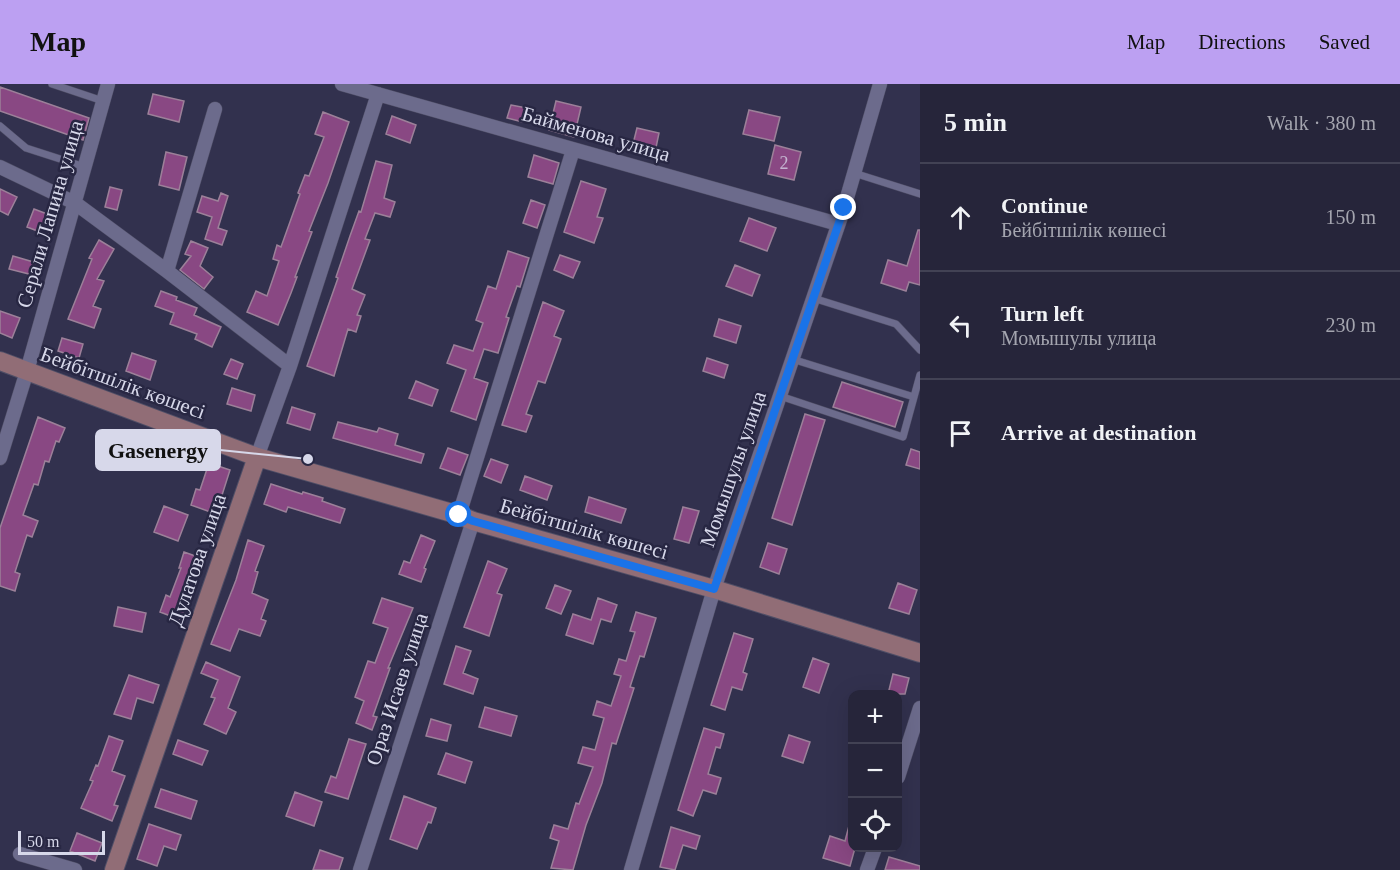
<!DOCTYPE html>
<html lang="en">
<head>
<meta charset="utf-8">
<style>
	:root { --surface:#26253a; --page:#2e2d42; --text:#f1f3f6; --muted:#a4a5af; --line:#424254; --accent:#bca0f2 }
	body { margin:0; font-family:Georgia,serif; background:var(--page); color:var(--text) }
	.controls { position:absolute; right:18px; bottom:18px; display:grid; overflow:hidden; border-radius:12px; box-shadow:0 6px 24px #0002 }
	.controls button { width:54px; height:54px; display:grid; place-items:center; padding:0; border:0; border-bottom:2px solid var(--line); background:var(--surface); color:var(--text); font:30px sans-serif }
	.scale { position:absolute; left:18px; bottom:15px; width:87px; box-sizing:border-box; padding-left:6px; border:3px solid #d7d8ea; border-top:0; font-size:16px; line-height:21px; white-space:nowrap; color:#d7d8ea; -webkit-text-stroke:4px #282743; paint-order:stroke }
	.stop { position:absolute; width:18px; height:18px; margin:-14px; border:4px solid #1a73e8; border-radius:50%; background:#fff }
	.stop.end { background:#1a73e8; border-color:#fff; box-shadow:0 2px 6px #0008 }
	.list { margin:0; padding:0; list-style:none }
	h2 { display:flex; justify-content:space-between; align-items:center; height:78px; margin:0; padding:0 24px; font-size:26px }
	h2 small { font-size:20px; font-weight:400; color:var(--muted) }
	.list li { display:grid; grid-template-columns:39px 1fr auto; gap:18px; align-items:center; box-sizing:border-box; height:108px; padding:0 24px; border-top:2px solid var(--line) }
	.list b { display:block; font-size:22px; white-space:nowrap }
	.list p { margin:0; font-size:20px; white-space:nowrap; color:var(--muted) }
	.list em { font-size:20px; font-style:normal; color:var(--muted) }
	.icon { flex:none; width:33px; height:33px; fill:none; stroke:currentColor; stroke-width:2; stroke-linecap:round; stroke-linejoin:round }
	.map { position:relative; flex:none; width:920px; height:786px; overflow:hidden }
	header { display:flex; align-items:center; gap:36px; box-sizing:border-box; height:84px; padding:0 30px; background:var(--accent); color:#111 }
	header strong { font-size:28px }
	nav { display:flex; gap:33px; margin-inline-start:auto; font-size:21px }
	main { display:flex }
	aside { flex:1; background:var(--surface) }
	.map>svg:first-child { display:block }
	.building { fill:#894883; stroke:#9c8099; stroke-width:1.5 }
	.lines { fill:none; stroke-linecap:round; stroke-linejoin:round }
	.lane-casing { stroke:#4f4e66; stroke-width:8 }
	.street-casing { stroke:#4f4e66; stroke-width:15 }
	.secondary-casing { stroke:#4f4e66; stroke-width:20 }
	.lane { stroke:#6c6b8c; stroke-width:7 }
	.street { stroke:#6c6b8c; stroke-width:14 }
	.secondary { stroke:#916d76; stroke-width:18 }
	.route { stroke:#1a73e8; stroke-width:8 }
	.labels { text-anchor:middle; stroke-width:5; stroke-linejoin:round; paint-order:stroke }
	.number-label { font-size:18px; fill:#c4b4d0 }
	.street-label { font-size:21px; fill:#d7d8ea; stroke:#282743 }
	.leader { fill:none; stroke:#d7d8ea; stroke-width:2 }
	.callout-dot { fill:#d7d8ea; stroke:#282743; stroke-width:2 }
	.callout { fill:#d7d8ea; stroke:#d7d8ea; stroke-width:2 }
	.callout-label { font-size:22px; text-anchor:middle; font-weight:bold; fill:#111 }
</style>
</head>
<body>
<header>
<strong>Map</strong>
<nav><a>Map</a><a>Directions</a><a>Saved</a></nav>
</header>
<main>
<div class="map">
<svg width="920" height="786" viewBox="0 0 920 786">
	<rect width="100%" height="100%" fill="#32314e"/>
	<path class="building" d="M0 3 89 34 83 56 0 27Z
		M153 10 184 17 179 38 148 30Z
		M556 17 581 23 574 53 549 46Z
		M511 21 527 24 523 38 507 34Z
		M749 26 780 33 774 57 743 50Z
		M323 28 349 38 328 99 309 147 312 148 295 193H297L291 209 278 241 247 228 256 207 267 212 279 177 273 175 277 161 281 163 300 110 298 109 305 91 309 92 324 53 315 50Z
		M392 32 416 41 410 59 386 50Z
		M637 44 659 49 654 73 631 68Z
		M775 61 801 68 794 96 768 90Z
		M166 68 187 73 179 106 159 101Z
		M534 71 559 79 553 100 528 93Z
		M376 77 392 81 384 114 395 118 390 133 375 129 365 155 370 156 352 205 365 211 357 231 361 232 356 248 348 245 334 292 307 282 338 194 336 193 350 152 359 127 361 128Z
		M581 97 606 105 597 133 603 134 594 159 564 148Z
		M110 103 122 106 117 126 105 123Z
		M0 105 17 113 8 131 0 127Z
		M221 109 228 112 218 144 227 147 222 161 205 155 212 133 197 128 202 112 218 117Z
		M531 116 545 121 537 144 523 139Z
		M34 125 55 133 48 151 27 143Z
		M749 134 776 144 767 167 740 157Z
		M918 146H920V201L909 198 906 207 881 199 888 176 907 182Z
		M99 156 114 165 97 195 104 197 93 222 101 225 94 244 68 235 92 175 89 174Z
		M191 157 208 164 200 182 213 193 204 205 180 186 191 172 185 170Z
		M508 167 529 174 520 203 517 202 506 233 509 234 498 269 484 265 474 294 488 299 476 336 451 327 466 286 447 279 454 261 473 267 483 239 476 236 488 202 496 205Z
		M560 171 580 178 573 194 554 186Z
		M13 172 37 179 33 191 9 185Z
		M735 181 760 191 752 212 726 202Z
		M161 207 177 213 176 216 197 224 194 231 221 243 212 263 195 255 197 250 170 240 174 229 155 222Z
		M543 218 564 227 554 252 561 255 545 299 538 297 526 330 532 332 526 348 502 341Z
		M0 227 20 234 12 254 0 249Z
		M719 235 741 242 736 259 714 252Z
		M62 254 83 260 79 274 58 267Z
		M132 269 156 277 150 296 126 287Z
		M707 274 728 281 724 294 703 287Z
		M231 275 243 280 237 295 224 290Z
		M416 297 438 306 432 322 409 314Z
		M842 298 903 318 895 343 833 323Z
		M232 304 255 311 251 327 227 320Z
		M292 323 315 330 310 346 287 339Z
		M805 330 825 336 792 441 772 434Z
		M38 333 65 344 59 358 56 357 49 378 45 377 38 401 34 400 23 431 38 437 32 453 27 451 15 488 20 490 15 507 0 502V444Z
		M338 338 377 348 379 344 398 350 395 361 424 370 421 379 333 354Z
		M448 364 468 371 460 391 440 384Z
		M911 365 920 368V385L906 381Z
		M491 375 508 381 501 399 484 392Z
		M209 379 230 386 216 430 191 421 196 405 200 406Z
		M525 392 552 402 547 416 520 406Z
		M271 400 302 410 303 408 323 414 322 417 345 425 340 439 288 423 286 428 264 420Z
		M589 413 626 425 621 439 585 428Z
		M164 422 188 431 178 457 154 448Z
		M683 423 699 427 689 459 674 455Z
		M421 451 435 457 424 484 426 485 421 498 399 490 404 477 410 479Z
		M248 456 264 462 255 487 258 488 252 509 268 516 261 535 266 537 260 552 239 545 230 567 211 560 236 496Z
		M768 459 787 465 779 490 760 483Z
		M184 468 201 474 184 518 187 519 181 536 160 528 166 511 170 513 181 484H179Z
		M488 477 507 485 497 509 502 511 489 552 464 543Z
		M898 499 917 506 909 530 889 524Z
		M555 501 571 507 561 530 546 524Z
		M382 514 413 524 388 584H390L373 632 377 633 372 646 356 639 364 617 355 613 368 577 375 579 388 544 373 539Z
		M598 514 617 521 611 538 601 535 593 560 566 551 573 530 591 536Z
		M118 523 146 529 142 548 114 542Z
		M636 528 656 534 644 573 640 572 630 603 634 604 616 660 612 659 602 699 586 741 573 786 551 784 559 757 550 754 554 741 568 745 576 719 579 720 593 683 578 679 583 663 595 666 604 634 593 631 597 617 611 622 621 592 614 590 619 575 626 577 635 548 630 547Z
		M734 549 753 555 743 588 747 590 742 606 732 603 725 626 711 621Z
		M456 562 471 567 463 589 478 595 473 610 444 600Z
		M813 574 829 580 819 609 803 603Z
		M206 578 240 593 228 624 236 628 226 650 204 640 215 614 211 613 218 596 201 589Z
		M893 590 909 594 905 610H888Z
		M129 591 159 601 153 619 137 614 131 635 114 630Z
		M485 623 517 632 511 652 479 643Z
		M431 635 451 641 447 657 426 652Z
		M704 644 724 650 720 664 716 663 708 690 721 694 716 710 703 706 693 732 678 726Z
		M789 651 810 658 803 679 782 672Z
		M109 652 123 657 112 687 125 692 114 721 118 722 112 737 81 724 93 697 90 696 96 681 98 682Z
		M349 655 366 660 348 715 325 708 331 692 336 694Z
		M178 656 208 667 202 681 173 670Z
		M446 669 472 678 465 699 438 690Z
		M161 705 197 717 191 735 155 723Z
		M295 708 322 718 314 742 286 732Z
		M404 712 436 724 431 739 428 738 417 765 390 755Z
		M850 738H852V764H855L850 782 823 774 830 752 845 757Z
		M149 740 181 751 176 766 164 762 157 782 137 775Z
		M671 743 700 752 696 765 683 761 675 786 660 783Z
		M77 749 102 759 95 777 70 767Z
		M320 766 343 774 339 786H313Z
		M889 773 920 782V786H885Z"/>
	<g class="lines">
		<g class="lane-casing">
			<path id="lane" d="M52 0 103 17
				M0 42 26 64 85 83
				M854 89 920 110
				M813 214 896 240 920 266
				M792 275 914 313
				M780 312 903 353 920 291"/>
		</g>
		<g class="street-casing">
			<path id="street" d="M342 0 838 140
				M0 83 75 119 167 187 290 282
				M167 187 215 25
				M257 373 290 282 378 10
				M0 374 27 287 108 0
				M459 431 573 66
				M898 693 920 624
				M20 770 75 786
				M360 786 473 437
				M631 786 714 505 844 124 880 0
				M867 786 875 764"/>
		</g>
		<g class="secondary-casing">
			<path id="secondary" d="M0 277 257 373 459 431 473 437 714 505 920 569
				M114 786 257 373"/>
		</g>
		<use href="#lane" class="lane"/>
		<use href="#street" class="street"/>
		<use href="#secondary" class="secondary"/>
	</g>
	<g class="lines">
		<path class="route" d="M459 431 473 437 714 505 844 124"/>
	</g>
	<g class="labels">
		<g class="number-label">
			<text x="784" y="85">2</text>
		</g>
		<g class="street-label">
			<text transform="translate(596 50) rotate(16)" y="7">Байменова улица</text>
			<text transform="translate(50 130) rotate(-74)" y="7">Серали Лапина улица</text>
			<text transform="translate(123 299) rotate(20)" y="7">Бейбітшілік көшесі</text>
			<text transform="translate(733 385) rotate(-71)" y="7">Момышулы улица</text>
			<text transform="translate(584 445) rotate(16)" y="7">Бейбітшілік көшесі</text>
			<text transform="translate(197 476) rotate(-71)" y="7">Дулатова улица</text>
			<text transform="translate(397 605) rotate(-72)" y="7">Ораз Исаев улица</text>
		</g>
	</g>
	<path class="leader" d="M308 375L220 366"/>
	<circle class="callout-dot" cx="308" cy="375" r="6"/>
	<rect class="callout" x="96" y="346" width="124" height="40" rx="6"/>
	<g class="callout-label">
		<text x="158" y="374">Gasenergy</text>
	</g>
</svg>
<div class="controls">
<button>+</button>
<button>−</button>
<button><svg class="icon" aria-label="locate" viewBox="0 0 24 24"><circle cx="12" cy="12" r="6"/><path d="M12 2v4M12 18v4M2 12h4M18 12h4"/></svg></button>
</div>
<div class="scale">50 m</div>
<div class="stop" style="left:459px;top:431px"></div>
<div class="stop end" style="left:844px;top:124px"></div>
</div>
<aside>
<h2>5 min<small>Walk · 380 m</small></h2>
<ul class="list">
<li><svg class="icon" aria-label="ahead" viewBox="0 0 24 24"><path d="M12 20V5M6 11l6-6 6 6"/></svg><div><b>Continue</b><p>Бейбітшілік көшесі</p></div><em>150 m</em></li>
<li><svg class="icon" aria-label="left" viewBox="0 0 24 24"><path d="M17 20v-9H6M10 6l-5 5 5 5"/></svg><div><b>Turn left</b><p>Момышулы улица</p></div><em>230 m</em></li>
<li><svg class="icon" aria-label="arrive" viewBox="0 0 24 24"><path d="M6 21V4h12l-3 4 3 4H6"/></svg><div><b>Arrive at destination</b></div></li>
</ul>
</aside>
</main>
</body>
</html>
